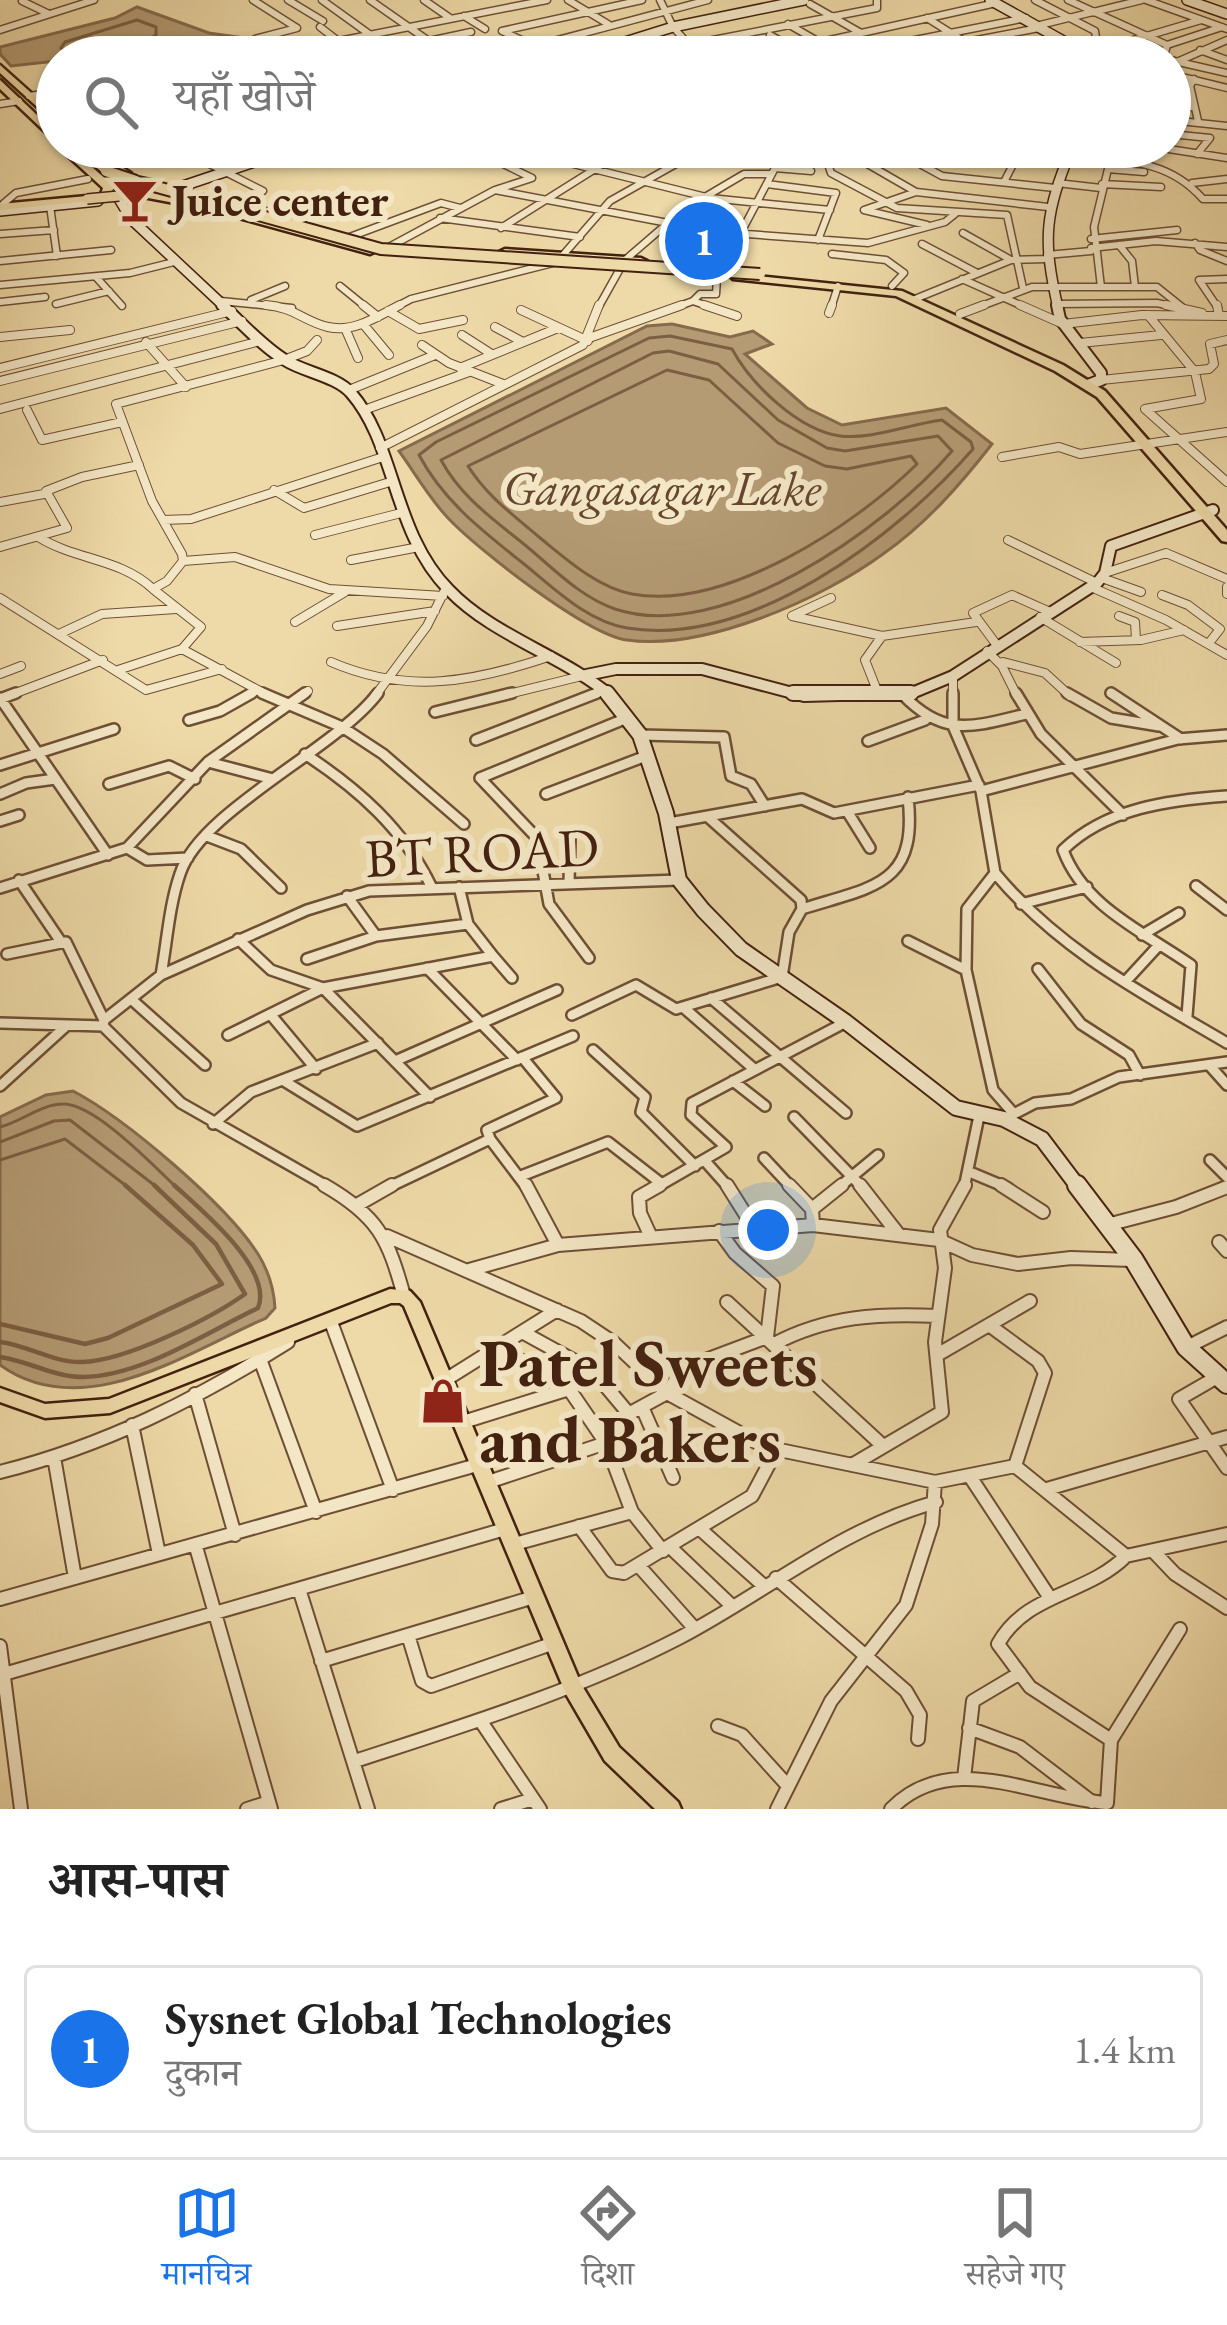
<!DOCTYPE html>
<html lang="hi">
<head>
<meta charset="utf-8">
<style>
	:root { --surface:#fff; --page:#f2f2f2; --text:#222; --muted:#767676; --line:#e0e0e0; --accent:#1a73e8 }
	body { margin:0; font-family:"EB Garamond","Noto Serif Devanagari",serif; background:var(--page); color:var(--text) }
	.you { position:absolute; left:768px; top:1230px; width:42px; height:42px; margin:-30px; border:9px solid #fff; border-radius:50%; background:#1a73e8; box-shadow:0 0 0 18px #1a73e833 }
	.badge { display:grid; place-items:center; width:78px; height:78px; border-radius:50%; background:var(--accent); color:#fff; font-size:39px; font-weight:700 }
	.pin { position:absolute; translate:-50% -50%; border:6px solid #fff; box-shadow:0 3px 12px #0006 }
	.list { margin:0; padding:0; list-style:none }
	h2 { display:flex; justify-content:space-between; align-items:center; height:156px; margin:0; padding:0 48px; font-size:51px }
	h2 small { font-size:39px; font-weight:400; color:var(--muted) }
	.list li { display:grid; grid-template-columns:78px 1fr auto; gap:36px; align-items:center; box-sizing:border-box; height:168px; margin:0 24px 24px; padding:0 24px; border:3px solid var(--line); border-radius:12px }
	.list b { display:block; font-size:45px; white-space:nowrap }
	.list p { margin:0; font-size:39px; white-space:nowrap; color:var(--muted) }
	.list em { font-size:39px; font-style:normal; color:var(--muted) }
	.icon { flex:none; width:66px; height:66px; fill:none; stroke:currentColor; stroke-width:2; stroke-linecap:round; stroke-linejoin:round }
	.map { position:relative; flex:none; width:1227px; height:1809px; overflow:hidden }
	.search { position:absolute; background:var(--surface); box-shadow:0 3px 9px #0004; left:36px; right:36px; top:36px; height:132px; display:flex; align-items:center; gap:30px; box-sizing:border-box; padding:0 42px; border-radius:66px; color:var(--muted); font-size:45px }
	.sheet { height:348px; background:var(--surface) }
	nav { display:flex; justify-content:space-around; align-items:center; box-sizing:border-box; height:168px; border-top:3px solid var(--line); background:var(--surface); font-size:33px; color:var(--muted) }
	nav a { display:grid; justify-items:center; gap:6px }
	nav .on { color:var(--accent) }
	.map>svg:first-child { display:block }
	.water { fill:#b49b74; stroke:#876a4c; stroke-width:3 }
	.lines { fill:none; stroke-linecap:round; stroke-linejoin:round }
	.shore-far1 { stroke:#7c5e42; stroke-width:3 }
	.shore { stroke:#7c5e42; stroke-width:4.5 }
	.street-far3-casing { stroke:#6e4f36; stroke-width:9 }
	.street-far2-casing { stroke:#6e4f36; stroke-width:10 }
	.street-far1-casing { stroke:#6e4f36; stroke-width:14 }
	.street-casing { stroke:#6e4f36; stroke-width:16 }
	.secondary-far3-casing { stroke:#432110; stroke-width:12 }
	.secondary-far2-casing { stroke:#432110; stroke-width:14 }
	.secondary-far1-casing { stroke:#432110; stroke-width:18 }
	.secondary-casing { stroke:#432110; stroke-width:22 }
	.primary-casing { stroke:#432110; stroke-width:5 }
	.highway-casing { stroke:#432110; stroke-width:5 }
	.street-far3 { stroke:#f4e7c6; stroke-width:6 }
	.street-far2 { stroke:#f4e7c6; stroke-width:8 }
	.street-far1 { stroke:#f4e7c6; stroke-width:9 }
	.street { stroke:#f4e7c6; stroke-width:12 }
	.secondary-far3 { stroke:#f4e7c6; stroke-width:9 }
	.secondary-far2 { stroke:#f4e7c6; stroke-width:10 }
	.secondary-far1 { stroke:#f4e7c6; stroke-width:14 }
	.secondary { stroke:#f4e7c6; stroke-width:18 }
	.primary { fill:#eedaa8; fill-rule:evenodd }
	.highway { fill:#eedaa8; fill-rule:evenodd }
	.primary-bridge-casing { stroke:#432110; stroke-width:12; stroke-linecap:butt }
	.highway-bridge-casing { stroke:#432110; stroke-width:14; stroke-linecap:butt }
	.primary-bridge { stroke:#eedaa8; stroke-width:9 }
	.highway-bridge { stroke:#eedaa8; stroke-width:10 }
	.labels { text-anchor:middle; stroke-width:12; stroke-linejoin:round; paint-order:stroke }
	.far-poi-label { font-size:45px; font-weight:bold; fill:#432110; stroke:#f4e7c6; text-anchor:start }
	.far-water-label { font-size:48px; font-style:italic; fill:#65462e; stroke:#f4e7c6 }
	.street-label { font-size:54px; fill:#432110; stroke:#f4e7c6 }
	.near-poi-label { font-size:66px; font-weight:bold; fill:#432110; stroke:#f4e7c6; text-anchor:start }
</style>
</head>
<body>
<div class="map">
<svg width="1227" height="1809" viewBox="0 0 1227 1809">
	<rect width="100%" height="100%" fill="#eedaa8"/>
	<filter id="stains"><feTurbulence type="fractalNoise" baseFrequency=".00167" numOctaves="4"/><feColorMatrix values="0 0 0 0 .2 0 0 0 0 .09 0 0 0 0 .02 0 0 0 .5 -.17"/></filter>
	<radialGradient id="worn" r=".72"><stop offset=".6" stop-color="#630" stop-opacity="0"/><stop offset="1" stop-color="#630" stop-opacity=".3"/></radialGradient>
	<path class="water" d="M137 7 209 33 244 38C218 45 195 40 169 44 131 50 96 57 57 57V61L11 66 0 54V47L115 18Z
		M672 324 730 337 753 331 772 344 745 354 807 408 842 425 946 408 992 444C960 485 926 524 883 554 822 599 704 651 627 640 587 635 477 549 448 518 429 498 415 473 399 451L647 326Z
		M73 1091C126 1119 226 1204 258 1254 268 1270 274 1290 275 1308L266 1318C188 1352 83 1425 0 1365V1117L46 1095Z"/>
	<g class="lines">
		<path class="shore-far1" d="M67 57 61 48 65 42 137 20 156 27V35L135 47
			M670 336 732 349C751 384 798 430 840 436 871 440 910 424 942 420L971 442 973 449C897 536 751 648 627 628 585 621 551 585 519 560 480 529 443 500 419 455L436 442 649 338Z
			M669 351 718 364 778 420 827 448 845 451 938 436 952 451C886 528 722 645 615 609 580 597 553 568 525 545 493 519 461 497 441 460L653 353Z
			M667 370 709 380 778 443 825 466 847 469 911 456 917 464C854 526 725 611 632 594 598 588 566 559 539 537 513 515 486 495 468 466Z
			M0 1127C21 1122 41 1104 63 1104 94 1103 154 1166 177 1188
			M0 1142 54 1121 70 1120 158 1188
			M0 1160 65 1139 129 1188"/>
		<path class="shore" d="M0 1324 85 1344 108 1338 222 1284 193 1245 125 1185
			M0 1342C27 1345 54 1363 82 1362 125 1361 210 1319 245 1294L216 1244 154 1185
			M0 1357C28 1361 54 1377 83 1377 142 1376 205 1333 258 1308 274 1269 200 1209 174 1185"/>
		<g class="street-far3-casing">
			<path id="street-far3" d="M253 0 297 28 255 39 274 53
				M288 0 323 21
				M322 0 401 57
				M370 0 433 44 461 57
				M424 0 450 18
				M568 0 608 24
				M660 0 673 27 700 57
				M1035 0 1095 31 1097 45 1090 53
				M1068 0 1167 45
				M1146 0 1227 29
				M22 1 49 14
				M810 4 861 33
				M464 16 485 29
				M927 18 989 57
				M788 24 819 42
				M1040 25 1142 0
				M320 27 359 57
				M0 30 94 0
				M770 35 809 57
				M915 40 939 57
				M429 41 471 32
				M966 42 1044 27
				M743 44 777 39
				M532 45 502 31 642 0
				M687 45 877 8V0
				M794 48 996 3
				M1093 50 1130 52
				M1200 50 1227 60
				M132 52 136 57
				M752 53 790 46
				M257 57 547 0
				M437 57 493 41
				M494 57 708 0
				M663 57 690 48
				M829 57 1026 18
				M997 57 1068 42
				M1130 57 1133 40 1201 20
				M1164 57 1167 45 1222 27
				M1170 60 1227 73
				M1179 61 1227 40
				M1170 74 1227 88
				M1194 79 1190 86 1198 121
				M1170 82 1190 84
				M1170 94 1192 95
				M29 96 57 92
				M0 104 19 101
				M1170 107H1194
				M1170 120 1227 126
				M1170 134 1210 138 1197 154
				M176 147 263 191
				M238 147 261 159
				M440 147 464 162 521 151 710 198 830 210
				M838 147 916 192 1048 207
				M889 147 942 176 1055 188
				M1156 147 1227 158
				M842 149 826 158 831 173 897 208 1007 215 1023 288
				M849 154 877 147
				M1068 156C1120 161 1166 157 1203 199H1227
				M546 159 571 147
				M775 168 811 171
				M1004 182 1022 147
				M1057 183 1101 188
				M1192 183 1227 179
				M767 184 836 193 818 240
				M1102 184 1161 187
				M495 190 668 223 625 260
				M916 192 864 210 927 225
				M705 197 744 174H771
				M3 204 16 193 88 179
				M50 206 57 256
				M261 213 301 201
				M440 218 580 237
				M501 228 630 147
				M665 228 868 243 945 222 955 214
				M963 233 1011 260
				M0 234 54 230
				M347 238 441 203 460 208
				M1091 239 1177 230
				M1195 243 1200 250 1227 261
				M922 244 977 273
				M1119 245 1132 261 1135 287
				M389 247 495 190 532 178 491 158
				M1091 248 1156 241 1227 247
				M832 254 886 260 904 273 892 286
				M1047 255 1091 251
				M0 261 111 250
				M96 277 122 306
				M962 279 1027 308
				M0 285 130 273 174 262
				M340 286 367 308
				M1101 287 1094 227 1108 169 1144 172
				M915 299 1011 260 1047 259
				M251 300 285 286
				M221 301 292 308
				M693 301 700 294H716L717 278 775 168 799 147
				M0 302 45 297
				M56 304 109 291
				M1056 304 1157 303 1179 308
				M394 308 411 299 557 262 610 201 706 147
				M598 308 621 267
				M674 308 693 301 713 308
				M831 308 838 286
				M976 308 1032 287H1157L1182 307
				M1218 308 1199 280 1227 279"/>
		</g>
		<g class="street-far2-casing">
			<path id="street-far2" d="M266 305C294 307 305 322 328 327 354 333 378 316 400 305
				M363 305 378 317
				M704 305 737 316
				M1020 305 1063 324 1142 315 1227 316
				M1166 305 1202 313
				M1217 305 1219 316
				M521 310 588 341
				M388 311 419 329 463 320
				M829 313 832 305
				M960 314 984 305
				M1148 315 1195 372 1201 399 1145 409 1227 482
				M364 325 389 355
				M495 327 521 341
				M345 328 358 358
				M462 335 490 353
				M0 337 70 330
				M589 338 682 305
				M146 342 186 387
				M1080 343 1161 335
				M422 345 449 363 503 384
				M0 368 232 311
				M460 368 558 328
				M1101 380 1209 369 1214 364 1210 344 1227 340
				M0 381 242 321
				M349 390 435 355
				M0 409 260 341
				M27 410 42 440 122 422
				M364 410 469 372
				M380 448 583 345 599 305
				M1002 457 1059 447 1080 454 1227 432
				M274 490 304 508 390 482
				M0 502 44 494
				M163 520 191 519 383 457
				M315 535 401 513
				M40 538C76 560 122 559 153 589L167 581 183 561 182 554 152 501 116 404 284 360 307 351 317 340
				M1008 540 1097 583
				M0 547 67 528 46 491 82 477 139 465
				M351 560 419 547
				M183 561 235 557 329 589 443 596
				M1105 573 1166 553 1227 579
				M1102 578 1141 592
				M1091 587 1166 620 1227 655
				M1227 587V594
				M153 589 201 627 182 649 269 696
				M1162 595 1188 605 1220 629 1209 643
				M0 598 146 690 222 669
				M831 598 792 616 882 636 976 622
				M1119 616 1135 622 1136 640
				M1040 617 1116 663
				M295 622 345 592
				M337 626 435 611
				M59 634 102 614 176 609
				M1080 642 1141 640 1184 630
				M996 644 973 613 1012 595 1050 612
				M987 651 1002 666 1017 696
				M331 662C408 695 474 682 551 656
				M1003 662 1045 673 1070 696
				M118 670 182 649
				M0 674 21 666
				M953 676V696
				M878 693 865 660 882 636
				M1111 693 1116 696
				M8 696 103 660
				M246 696 257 690
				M301 696 308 691
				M375 696 427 626 446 588
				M500 696 586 675
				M589 696 605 690"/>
		</g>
		<g class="street-far1-casing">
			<path id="street-far1" d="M262 693 342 727 383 754 464 824
				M953 693V726L981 791 995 873 967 909 966 970 993 1090 1014 1114
				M1016 693 1041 734 1123 815
				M1067 693 1111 718 1159 726
				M1111 693 1181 739
				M902 694C944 738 972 727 1026 714
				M0 698 108 855
				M0 699 16 693
				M435 712 512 693
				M189 720 220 711 252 693
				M640 735 724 737 731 776 751 784 765 806
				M476 740 597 693
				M868 741 925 720
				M305 754C358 789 404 829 432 888
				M208 762 273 779
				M0 765 114 729
				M109 784 169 766 195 779
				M981 791 1178 739 1227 735
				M0 794 26 783 55 779
				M546 794 646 756
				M847 811 870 848
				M0 821 19 815
				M669 823 802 799 834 813 979 785
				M207 836 241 849 281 888
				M127 848 147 860 188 858
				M995 873C1059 950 1142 993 1227 1043
				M19 880 61 942
				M569 883 570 839
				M1196 886 1227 910
				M0 888 127 848 208 762 305 693
				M347 896 376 936
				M1021 904 1087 887
				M802 909C874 886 918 886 908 797
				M1142 935 1179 913
				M238 939 271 970 323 988 430 1097
				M908 941 966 970
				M7 954 66 942 104 1020
				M493 956 512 978
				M589 958 549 904 537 838 480 778 627 718
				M307 959 376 936 468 924
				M427 968 517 1060
				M1038 969 1081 1024 1129 1055 1140 1075
				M161 975 307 910 369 891 679 880
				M1125 982 1159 945
				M711 998 846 1113
				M131 999 205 1065
				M684 1008 754 1069
				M271 1015 316 1069
				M572 1015 636 985 676 1009 782 977 789 932 802 909 801 900 708 817
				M1187 1016 1191 965C1144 932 1084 907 1063 850 1106 808 1169 800 1227 796
				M0 1023 103 1026
				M228 1035 323 988 493 956 468 924 459 887
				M593 1050 645 1097 641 1112 695 1166
				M395 1061 557 990
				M1210 1066 1227 1085
				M284 1081 357 1126 573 1036
				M733 1081 765 1106
				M0 1086 65 1027
				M794 1117 863 1188
				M1008 1117 1035 1103 1071 1099 1119 1077 1227 1062
				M213 1124 251 1092 378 1043
				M490 1139 487 1130 556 1098 522 1057
				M490 1139 527 1188
				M764 1158 792 1188
				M1210 1160 1227 1177
				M705 1161 729 1188
				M972 1173 1008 1188
				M521 1176 608 1142 662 1184
				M330 1188 181 1103 103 1026 104 1020 161 975C167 942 169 906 180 874 200 811 336 749 378 693
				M387 1188 490 1139
				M655 1188 726 1147 691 1115 692 1103 846 1022
				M838 1188 878 1155
				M964 1188 979 1116"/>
		</g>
		<g class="street-casing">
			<path id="street" d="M324 1185C378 1216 388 1238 404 1296
				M526 1185 558 1245
				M727 1185 754 1228
				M789 1185 812 1209
				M860 1185 899 1235
				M1001 1185 1043 1212
				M357 1205 392 1185
				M813 1225 812 1209 842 1185
				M1107 1225 1176 1207 1227 1187
				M387 1236 581 1321 614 1343 667 1393 765 1447 935 1482 1015 1466 1126 1556 1227 1534
				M651 1237 640 1213 639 1197 660 1185
				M1219 1242 1227 1251
				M469 1270 558 1245 813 1225 939 1240 972 1255 1018 1264 1071 1258 1132 1260
				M727 1302 882 1445
				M331 1322 393 1490
				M989 1325 1038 1361 1045 1373 1015 1466
				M522 1332 593 1371 629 1414
				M774 1344C827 1316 879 1313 938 1316
				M1189 1346 1227 1327
				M496 1349 542 1370 569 1389 606 1443 632 1512 663 1551
				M937 1355 1030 1301
				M260 1359 316 1512
				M1217 1377 1179 1399 1227 1468
				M442 1382 557 1310
				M195 1394 235 1535
				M642 1407 673 1478
				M460 1423 569 1389
				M132 1425 159 1554
				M599 1430 667 1393 677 1378 703 1361 767 1337 773 1286 735 1253 719 1231
				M54 1457 75 1578
				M852 1465 942 1412 935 1342 945 1268 940 1230 965 1185
				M0 1472C104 1446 197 1399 288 1342
				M971 1478 1050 1598
				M485 1483 606 1443
				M1047 1489 1227 1437
				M579 1526 612 1571 624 1573 752 1496 776 1451
				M700 1529 764 1586
				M511 1545 632 1512
				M196 1547 271 1809
				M670 1547 732 1606
				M1154 1552 1175 1574 1227 1608
				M639 1566 695 1629
				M776 1578 906 1691 920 1715 918 1739
				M300 1592 368 1809
				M0 1599 477 1465
				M408 1635 422 1681 431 1686 554 1643
				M0 1646 21 1809
				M321 1661 534 1597
				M4 1674 505 1529
				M480 1720 540 1809
				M718 1726 742 1735 788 1786
				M969 1728 1020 1747 1092 1802
				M1111 1740 1030 1687 998 1644C1026 1593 1087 1595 1126 1556
				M355 1761C465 1725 576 1691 679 1638 767 1592 839 1529 936 1502
				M964 1778 973 1701 1020 1673
				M247 1809 269 1802
				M501 1809 533 1799
				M777 1809 831 1701 906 1605 932 1524 935 1482
				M891 1809C951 1748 1034 1798 1107 1803L1111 1740 1180 1629"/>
		</g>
		<g class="secondary-far3-casing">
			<path id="secondary-far3" d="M990 0 1092 57
				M1187 0 1227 14
				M577 57 673 27 804 0
				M174 189 299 147
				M119 199 131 219 226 308
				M0 211 98 201
				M1058 308C1042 237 1045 214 1072 147"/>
		</g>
		<g class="secondary-far2-casing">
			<path id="secondary-far2" d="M222 305C242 323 262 346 285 360 303 372 336 376 351 393 396 444 392 532 449 590 493 636 562 655 611 696
				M1057 305 1060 319 1101 373V380L1088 385
				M586 675 616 669H702L804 696 912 693 953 676 1097 583 1105 573 1111 546 1213 510"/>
		</g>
		<g class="secondary-far1-casing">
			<path id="secondary-far1" d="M607 693 640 735 666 813 679 880 703 910 741 949 846 1022 956 1108 1004 1119 1042 1139 1079 1188
				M793 693H911"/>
		</g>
		<g class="secondary-casing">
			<path id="secondary" d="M1077 1185 1134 1260 1186 1347 1227 1384"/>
		</g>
		<g class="primary-casing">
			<path id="primary" d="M87 196 92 199 90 201 0 210V204Z
				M390 1289 410 1291 420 1302 581 1684 619 1747 678 1802 681 1809H655L605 1761 566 1694 404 1306 400 1303H391L110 1413 45 1418 0 1402V1388L45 1404 109 1399Z"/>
		</g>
		<g class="highway-casing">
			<path id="highway" d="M0 65 57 116V125L0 73Z
				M0 80 57 134V143L0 89Z
				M58 147H69L108 181 124 177 78 147H90L131 173V176L155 181 158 190 154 193 211 204 376 251 370 254 206 209 143 197 128 202 101 194 103 188ZM136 182 146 185 147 188 128 195 112 191 116 185Z
				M505 249 641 258 647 261 641 264 501 254 499 252Z
				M737 274 902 291 1063 365 1105 391 1227 530V542L1222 541 1097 397 1055 371 896 296 733 279 731 277Z"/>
		</g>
		<use href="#street-far3" class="street-far3"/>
		<use href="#street-far2" class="street-far2"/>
		<use href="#street-far1" class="street-far1"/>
		<use href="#street" class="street"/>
		<use href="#secondary-far3" class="secondary-far3"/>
		<use href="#secondary-far2" class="secondary-far2"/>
		<use href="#secondary-far1" class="secondary-far1"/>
		<use href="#secondary" class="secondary"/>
		<use href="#primary" class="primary"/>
		<use href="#highway" class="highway"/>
		<g class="primary-bridge-casing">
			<path id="primary-bridge" d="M87 199 119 196"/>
		</g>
		<g class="highway-bridge-casing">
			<path id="highway-bridge" d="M106 171 136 181
				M150 185 381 249 760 274"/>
		</g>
		<use href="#primary-bridge" class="primary-bridge"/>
		<use href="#highway-bridge" class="highway-bridge"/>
	</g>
	<defs>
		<g id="bar-bare" transform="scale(3.6)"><path d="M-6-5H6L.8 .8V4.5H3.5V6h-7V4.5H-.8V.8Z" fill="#8f2418" stroke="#f4e7c6" stroke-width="2.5" paint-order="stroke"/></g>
		<g id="shop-bare" transform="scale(3.6)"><path d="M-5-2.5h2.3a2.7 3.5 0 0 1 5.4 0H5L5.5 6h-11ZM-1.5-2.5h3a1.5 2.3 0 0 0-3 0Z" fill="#8f2418" stroke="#f4e7c6" stroke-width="2.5" paint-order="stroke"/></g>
	</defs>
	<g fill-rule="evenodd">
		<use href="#bar-bare" x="135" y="200"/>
		<use href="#shop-bare" x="443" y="1401"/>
	</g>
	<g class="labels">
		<g class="far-poi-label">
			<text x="171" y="216">Juice center</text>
		</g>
		<g class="far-water-label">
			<text x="662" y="505">Gangasagar Lake</text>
		</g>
		<g class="street-label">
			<text transform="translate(482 852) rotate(-3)" y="19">BT ROAD</text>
		</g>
		<g class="near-poi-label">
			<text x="479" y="1386">Patel Sweets<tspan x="479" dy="76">and Bakers</tspan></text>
		</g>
	</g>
	<rect width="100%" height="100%" filter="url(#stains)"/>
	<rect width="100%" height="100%" fill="url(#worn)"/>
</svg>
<div class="you"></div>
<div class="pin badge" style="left:704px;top:241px">1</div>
<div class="search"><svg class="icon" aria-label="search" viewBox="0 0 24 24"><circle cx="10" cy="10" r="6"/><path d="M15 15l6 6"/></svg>यहाँ खोजें</div>
</div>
<section class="sheet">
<h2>आस-पास<small></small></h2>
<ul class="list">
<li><span class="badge">1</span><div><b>Sysnet Global Technologies</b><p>दुकान</p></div><em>1.4 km</em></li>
</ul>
</section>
<nav>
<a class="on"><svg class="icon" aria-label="map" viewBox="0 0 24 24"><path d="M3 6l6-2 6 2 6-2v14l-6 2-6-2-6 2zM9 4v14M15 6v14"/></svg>मानचित्र</a>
<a><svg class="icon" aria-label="directions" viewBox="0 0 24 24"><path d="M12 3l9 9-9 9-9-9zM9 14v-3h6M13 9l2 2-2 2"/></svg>दिशा</a>
<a><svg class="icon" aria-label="saved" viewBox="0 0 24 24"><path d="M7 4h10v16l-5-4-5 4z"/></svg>सहेजे गए</a>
</nav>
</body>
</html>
